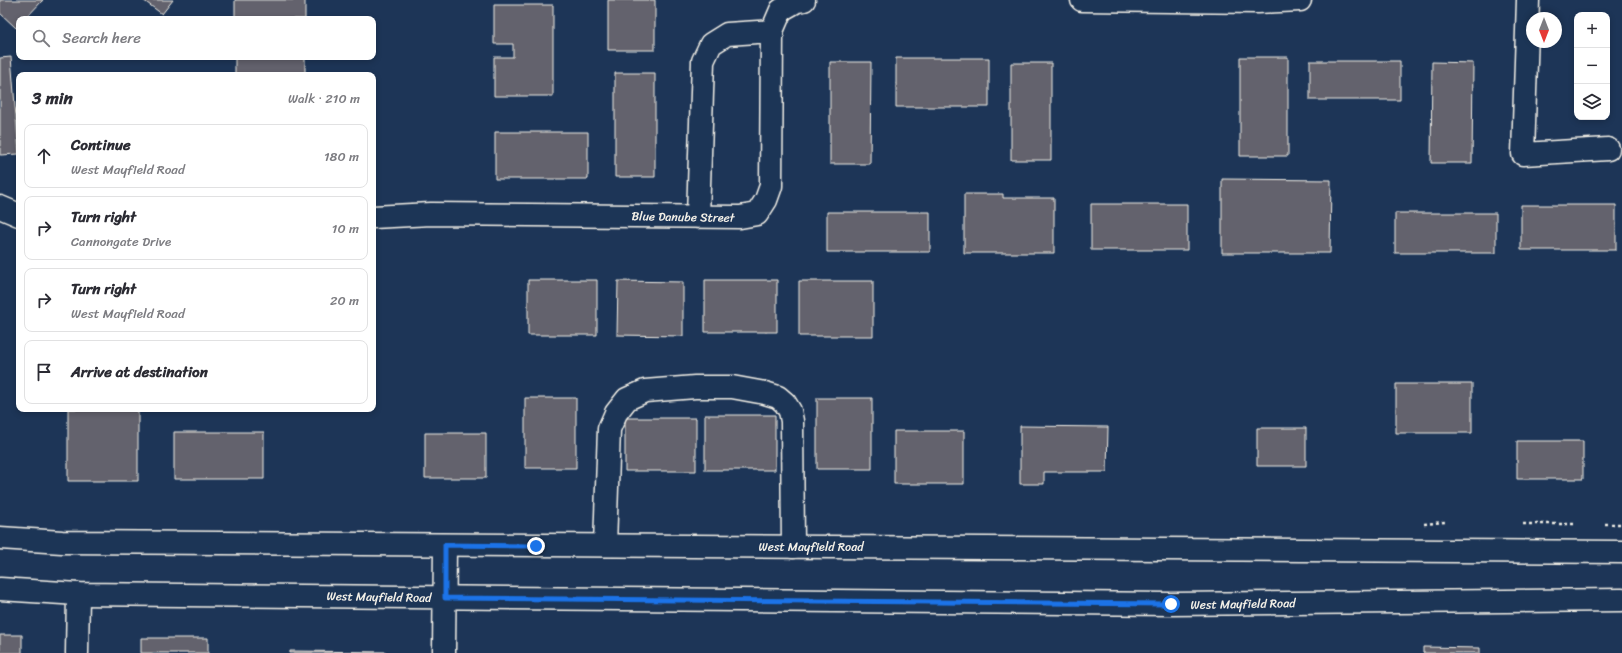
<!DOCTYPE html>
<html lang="en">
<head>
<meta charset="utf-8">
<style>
	:root { --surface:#fff; --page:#f2f2f3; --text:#2b2b33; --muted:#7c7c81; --line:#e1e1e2 }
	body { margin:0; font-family:Sriracha,sans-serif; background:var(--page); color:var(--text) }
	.controls { position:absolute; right:12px; top:12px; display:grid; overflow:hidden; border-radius:8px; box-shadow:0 2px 6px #0003 }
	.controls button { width:36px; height:36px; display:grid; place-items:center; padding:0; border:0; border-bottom:1px solid var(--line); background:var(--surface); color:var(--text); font:20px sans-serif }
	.compass { position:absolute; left:1526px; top:12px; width:36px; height:36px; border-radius:50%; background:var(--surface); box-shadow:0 2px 6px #0003; rotate:180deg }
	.stop { position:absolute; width:12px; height:12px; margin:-9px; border:3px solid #1a73e8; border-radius:50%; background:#fff }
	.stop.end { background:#1a73e8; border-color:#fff; box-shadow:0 1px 4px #0008 }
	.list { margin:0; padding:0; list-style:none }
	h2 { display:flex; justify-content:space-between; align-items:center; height:52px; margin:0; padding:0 16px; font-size:17px }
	h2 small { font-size:13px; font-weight:400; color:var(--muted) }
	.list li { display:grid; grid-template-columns:26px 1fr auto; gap:12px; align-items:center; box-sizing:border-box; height:64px; margin:0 8px 8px; padding:0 8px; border:1px solid var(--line); border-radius:8px }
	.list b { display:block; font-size:15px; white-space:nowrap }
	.list p { margin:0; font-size:13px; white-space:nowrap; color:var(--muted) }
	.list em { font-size:13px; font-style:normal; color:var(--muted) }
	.icon { flex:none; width:22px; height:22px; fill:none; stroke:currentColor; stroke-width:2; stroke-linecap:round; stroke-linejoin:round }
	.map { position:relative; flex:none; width:1622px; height:653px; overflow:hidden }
	.search { position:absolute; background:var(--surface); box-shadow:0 2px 6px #0003; left:16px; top:16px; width:360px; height:44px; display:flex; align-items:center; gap:10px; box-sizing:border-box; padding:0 14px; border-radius:8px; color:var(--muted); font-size:15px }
	.panel { position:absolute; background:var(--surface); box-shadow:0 2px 6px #0003; left:16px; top:72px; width:360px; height:340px; border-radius:8px }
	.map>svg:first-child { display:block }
	.building { fill:#63626d; stroke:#f4f1e8 }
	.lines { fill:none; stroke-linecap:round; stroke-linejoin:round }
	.minor-casing { stroke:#f4f1e8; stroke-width:25 }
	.major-casing { stroke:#f4f1e8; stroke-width:25 }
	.path { stroke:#f4f1e8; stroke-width:2.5; stroke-dasharray:3 3; stroke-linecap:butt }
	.minor { stroke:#1d3557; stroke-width:22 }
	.major { stroke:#1d3557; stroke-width:22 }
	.route { stroke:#1a73e8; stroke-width:5 }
	.labels { text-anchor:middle; stroke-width:3; stroke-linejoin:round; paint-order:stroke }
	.street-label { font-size:12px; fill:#f4f1e8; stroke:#1d3557 }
</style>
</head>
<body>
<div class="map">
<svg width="1622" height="653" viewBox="0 0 1622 653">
	<rect width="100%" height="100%" fill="#1d3557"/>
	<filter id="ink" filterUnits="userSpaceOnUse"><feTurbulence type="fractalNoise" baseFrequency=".025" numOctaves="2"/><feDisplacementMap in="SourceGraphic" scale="8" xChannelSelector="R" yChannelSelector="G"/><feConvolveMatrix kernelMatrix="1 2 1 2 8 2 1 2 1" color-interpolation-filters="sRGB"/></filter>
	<g filter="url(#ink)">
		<path class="building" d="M0 0H43L25 19H19V25L16 28 0 13Z
			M143 0H173L162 14Z
			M235 0H305V19H235Z
			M608 0H655V50H608Z
			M494 5H553V96H494V57H513V44H494Z
			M11 57 19 154 0 155V58Z
			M235 57H305V75H235Z
			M1240 57H1288V156H1240Z
			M896 58H989V107H896Z
			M1310 61H1400V100H1310Z
			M830 62H871L870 164H830Z
			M1432 62 1473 63 1472 163H1431Z
			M1011 63H1051V160H1011Z
			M615 73H655V177H615Z
			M495 132H588V179H495Z
			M1222 179 1331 180 1330 253H1222Z
			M964 194H1003V198H1054V253H964Z
			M1091 204H1187V250H1091Z
			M1521 205H1616V250H1521Z
			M827 212H930V252H827Z
			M1395 213H1496V253H1395Z
			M528 280H597V335H528Z
			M705 280H777V332H705Z
			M618 281 683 282V336L617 335Z
			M799 281H873V336H799Z
			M1396 384H1472V433H1396Z
			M525 398H576V468H525Z
			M817 398H872V469H817Z
			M68 409H138V481H68Z
			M705 415H775V470H705Z
			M625 418H696V471H625Z
			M1020 426 1108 427 1107 472H1044V484H1020Z
			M1257 428H1306V466H1257Z
			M894 431H964V484H894Z
			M174 432H264V479H174Z
			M425 433H486V478H425Z
			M1517 441H1583V479H1517Z
			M0 635H22V653H0Z
			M141 638H208V653H141Z
			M1423 647 1480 648V653H1423Z
			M290 651 386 652V653H290Z"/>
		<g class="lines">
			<g class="minor-casing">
				<path id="minor" d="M1082 0 1258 2 1300 0
					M1528 0 1523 154 1608 149
					M0 207 19 215
					M373 217 431 214 740 217 757 214 766 200 771 186 772 31 781 10 797 1 804 0
					M698 217 703 61 711 44 727 34 772 31
					M605 545 609 429 616 413 627 399 645 391 695 387H732L765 393 778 397 785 403 790 411 792 421 793 547
					M77 653 78 594
					M444 653 445 545"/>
			</g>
			<g class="major-casing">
				<path id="major" d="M0 538 62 542 1622 552
					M0 589 78 594 1171 604 1622 600"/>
			</g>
			<path class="path" d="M1424 524 1445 522
				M1523 524H1576
				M1605 524H1622"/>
			<use href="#minor" class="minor"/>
			<use href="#major" class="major"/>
		</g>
	</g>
	<g class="lines" filter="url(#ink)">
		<path class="route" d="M536 546 445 545V598L1171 604"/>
	</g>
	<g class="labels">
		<g class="street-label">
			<text transform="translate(683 217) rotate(1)" y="4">Blue Danube Street</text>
			<text x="811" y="551">West Mayfield Road</text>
			<text transform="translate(379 597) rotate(1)" y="4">West Mayfield Road</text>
			<text transform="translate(1243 604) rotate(-1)" y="4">West Mayfield Road</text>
		</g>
	</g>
</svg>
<div class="controls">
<button>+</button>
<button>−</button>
<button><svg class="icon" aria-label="layers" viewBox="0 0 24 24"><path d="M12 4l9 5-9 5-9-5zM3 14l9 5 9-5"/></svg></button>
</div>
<svg class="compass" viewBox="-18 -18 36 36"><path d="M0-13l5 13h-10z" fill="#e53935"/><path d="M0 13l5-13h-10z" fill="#7c7c81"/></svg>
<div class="stop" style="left:1171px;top:604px"></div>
<div class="stop end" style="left:536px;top:546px"></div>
<div class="search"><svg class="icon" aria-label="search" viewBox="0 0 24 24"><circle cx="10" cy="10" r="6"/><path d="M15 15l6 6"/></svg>Search here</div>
<section class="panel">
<h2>3 min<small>Walk · 210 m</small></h2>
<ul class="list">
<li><svg class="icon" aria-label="ahead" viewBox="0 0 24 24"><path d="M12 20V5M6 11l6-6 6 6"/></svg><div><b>Continue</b><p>West Mayfield Road</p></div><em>180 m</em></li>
<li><svg class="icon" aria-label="right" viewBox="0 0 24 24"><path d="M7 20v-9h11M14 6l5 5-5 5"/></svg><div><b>Turn right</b><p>Cannongate Drive</p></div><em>10 m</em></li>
<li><svg class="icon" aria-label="right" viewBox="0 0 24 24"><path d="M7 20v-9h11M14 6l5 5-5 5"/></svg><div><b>Turn right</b><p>West Mayfield Road</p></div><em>20 m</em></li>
<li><svg class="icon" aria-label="arrive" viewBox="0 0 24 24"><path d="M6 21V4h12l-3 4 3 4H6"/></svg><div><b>Arrive at destination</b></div></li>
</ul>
</section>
</div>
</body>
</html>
